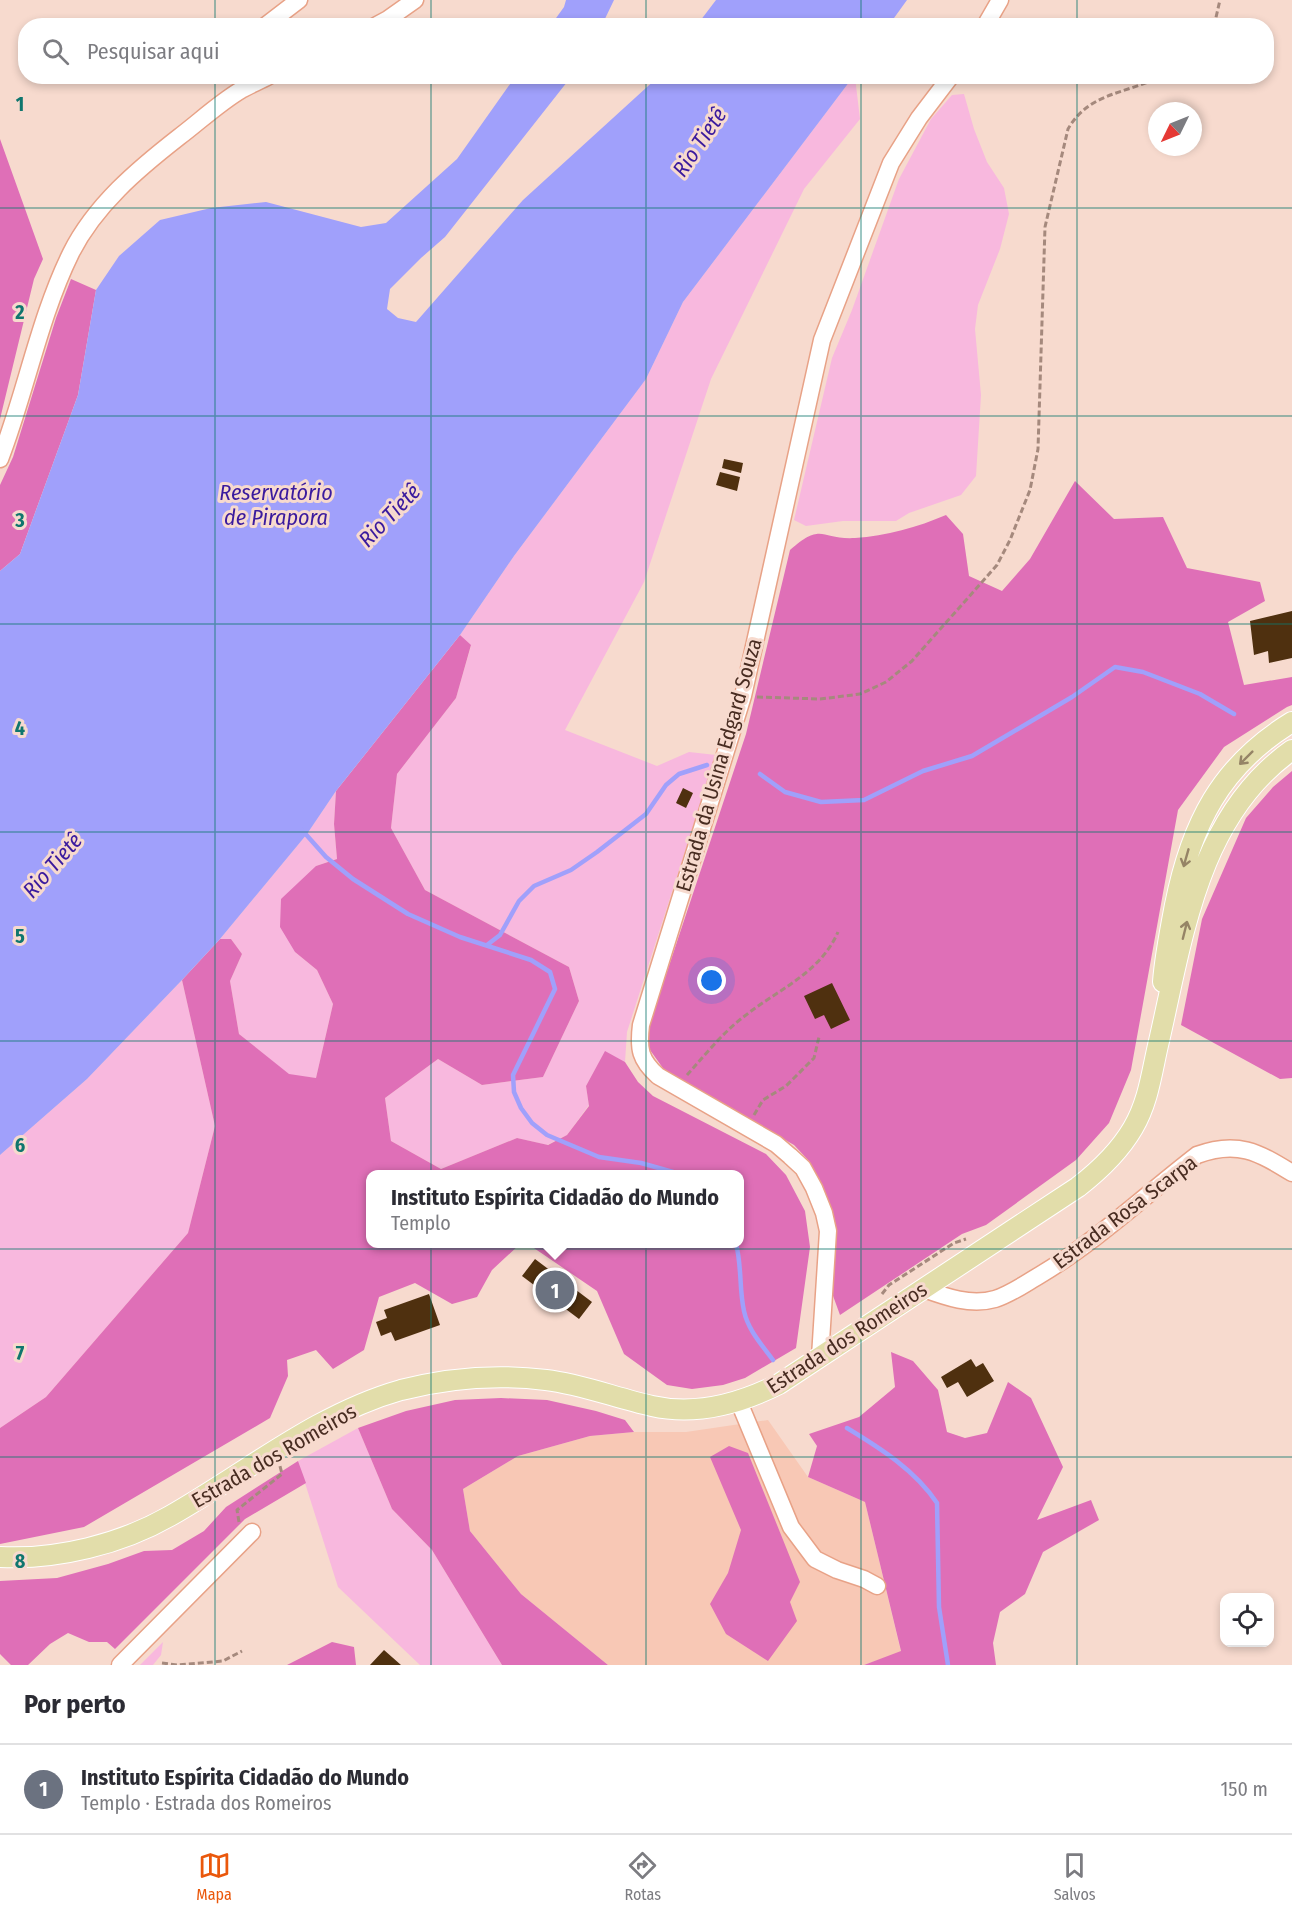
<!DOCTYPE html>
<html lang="pt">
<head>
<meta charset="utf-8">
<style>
	:root { --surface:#fff; --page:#f2f2f3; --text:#2b2b33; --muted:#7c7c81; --line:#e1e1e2; --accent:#ea580c }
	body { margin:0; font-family:"Fira Sans Condensed",sans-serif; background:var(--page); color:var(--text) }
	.controls { position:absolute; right:18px; bottom:18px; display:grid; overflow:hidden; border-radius:12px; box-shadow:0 3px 9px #0003 }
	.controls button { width:54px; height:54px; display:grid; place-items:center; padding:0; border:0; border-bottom:2px solid var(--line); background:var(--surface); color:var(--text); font:30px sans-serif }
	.compass { position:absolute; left:1148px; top:102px; width:54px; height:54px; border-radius:50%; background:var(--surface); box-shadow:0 3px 9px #0003; rotate:227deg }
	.you { position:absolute; left:712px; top:981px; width:21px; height:21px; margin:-15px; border:4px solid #fff; border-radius:50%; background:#1a73e8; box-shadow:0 0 0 9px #1a73e833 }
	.badge { display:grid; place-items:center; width:39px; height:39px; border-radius:50%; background:var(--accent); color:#fff; font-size:20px; font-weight:700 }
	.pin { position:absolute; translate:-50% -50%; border:3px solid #fff; box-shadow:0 2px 6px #0006 }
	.popup { position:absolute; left:366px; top:1170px; width:378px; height:78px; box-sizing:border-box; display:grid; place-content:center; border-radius:12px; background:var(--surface); filter:drop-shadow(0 2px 4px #0005); font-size:20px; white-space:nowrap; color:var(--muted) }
	.popup b { font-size:22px; color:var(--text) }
	.popup::after { content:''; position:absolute; left:50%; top:100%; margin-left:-12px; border:12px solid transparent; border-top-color:var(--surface) }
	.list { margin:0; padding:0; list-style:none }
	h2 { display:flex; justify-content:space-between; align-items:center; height:78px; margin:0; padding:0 24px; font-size:26px }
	h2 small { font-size:20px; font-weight:400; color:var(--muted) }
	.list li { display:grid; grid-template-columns:39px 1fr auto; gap:18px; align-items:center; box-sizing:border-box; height:90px; padding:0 24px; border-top:2px solid var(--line) }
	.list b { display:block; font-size:22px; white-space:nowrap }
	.list p { margin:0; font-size:20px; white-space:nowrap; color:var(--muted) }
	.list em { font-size:20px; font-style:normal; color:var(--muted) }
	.icon { flex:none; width:33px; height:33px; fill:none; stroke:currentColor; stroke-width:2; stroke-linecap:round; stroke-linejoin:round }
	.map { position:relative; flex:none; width:1292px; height:1665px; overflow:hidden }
	.search { position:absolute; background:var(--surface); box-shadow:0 3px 9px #0003; left:18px; right:18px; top:18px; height:66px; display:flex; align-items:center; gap:15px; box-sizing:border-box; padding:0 21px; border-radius:24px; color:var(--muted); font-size:22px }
	.sheet { height:168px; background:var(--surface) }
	nav { display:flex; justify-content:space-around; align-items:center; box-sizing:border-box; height:84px; border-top:2px solid var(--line); background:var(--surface); font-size:16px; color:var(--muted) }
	nav a { display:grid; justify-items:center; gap:3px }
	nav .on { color:var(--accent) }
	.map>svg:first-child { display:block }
	.built { fill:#f8c8b5 }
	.green { fill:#f8b8de }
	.forest { fill:#df6fb7 }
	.water { fill:#a0a0fb }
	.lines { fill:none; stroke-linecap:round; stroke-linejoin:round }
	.stream { stroke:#a0a0fb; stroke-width:4.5 }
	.building { fill:#4f300f }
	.minor-casing { stroke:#e8a287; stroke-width:19 }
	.major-casing { stroke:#fff; stroke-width:22 }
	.path { stroke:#a5897d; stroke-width:3; stroke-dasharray:6 3; stroke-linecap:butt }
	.minor { stroke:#fff; stroke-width:16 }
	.major { stroke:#e2ddaa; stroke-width:20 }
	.oneway { stroke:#958466 }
	.grid { fill:none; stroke:#0f766e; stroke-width:1.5; stroke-opacity:0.55 }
	.labels { text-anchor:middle; stroke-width:6; stroke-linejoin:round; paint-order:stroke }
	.street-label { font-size:21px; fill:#482c21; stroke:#f7dace }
	.water-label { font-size:22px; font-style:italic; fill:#3a1a9e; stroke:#f7dace }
	.grid-label { font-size:20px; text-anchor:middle; font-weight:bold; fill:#0f766e; stroke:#f7dace; stroke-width:6; stroke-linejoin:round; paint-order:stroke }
</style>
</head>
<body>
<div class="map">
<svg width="1292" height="1665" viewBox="0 0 1292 1665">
	<rect width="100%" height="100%" fill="#f7dace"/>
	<path class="built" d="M768 1420 808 1477 865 1502 901 1652 864 1665H608L521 1594 470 1531 463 1489 518 1456 590 1436 634 1432H686Z"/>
	<path class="green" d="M853 77H855L860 119 804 189 711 379 644 582 565 730 657 766 689 752 716 755 627 1032 625 1062 605 1052 586 1086 589 1105 567 1135 547 1145 517 1138 441 1169 391 1141 385 1098 438 1059 482 1085 543 1077 579 1001 569 967 425 890 391 828 397 774 456 698 471 646 460 635 514 556 646 379 683 302Z
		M964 94 974 129 987 162 1004 188 1009 214 1000 249 978 305 975 329 981 395 976 476 961 495 909 513 896 521H843L806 526 794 520 832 358 852 310 899 179 931 119 952 95Z
		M336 791 334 824 337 859 316 866 295 952 317 970 333 1004 316 1078 289 1075 239 1034 230 981 242 954 231 939H220L307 834Z
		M182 980 215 1126 188 1233 46 1397 0 1428V1155L87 1079Z
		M358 1428 392 1509 432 1550 502 1665H420L338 1587 298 1461Z
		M163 1642 161 1655 153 1665H140Z"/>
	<path class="forest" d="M0 139 43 259 34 279 0 419Z
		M71 279 96 290 78 395 20 554 0 571V485L13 457 56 318Z
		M1075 481 1114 519 1163 517 1187 568 1260 582 1265 601 1228 622 1244 685 1292 677V705L1287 707 1224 747 1178 810 1131 1070 1109 1123 1076 1160 986 1225 962 1234 840 1315 832 1293 836 1230 823 1186 809 1161 794 1145 665 1071 650 1050 646 1035 746 734 790 550C823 521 820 540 855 538 886 536 918 527 946 515L963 534 969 576 1002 591 1030 559Z
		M460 635 471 645 456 698 397 774 391 828 425 890 569 967 579 1001 543 1077 482 1085 438 1059 385 1098 391 1141 441 1169 517 1138 548 1145 567 1135 589 1106 586 1086 605 1051 625 1062 638 1082 653 1096 766 1154 786 1175 805 1211 810 1247 796 1348 745 1378 723 1385 692 1389 667 1385 624 1354 597 1291 528 1244H740V1174H370V1244H520L492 1270 477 1297 452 1304 415 1283 379 1297 364 1350 333 1369 316 1350 287 1360 288 1376 270 1418 84 1527 0 1544V1428L46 1397 188 1233 215 1126 182 980 220 939H231L242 954 230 981 239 1034 289 1074 316 1078 333 1004 317 970 295 952 280 927 281 899 316 866 337 859 334 824 336 791Z
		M1292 771V1078L1280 1079 1181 1025 1202 919 1246 818 1273 787Z
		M891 1352 913 1361 938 1390 947 1432 965 1438 987 1433 1008 1382 1031 1398 1063 1467 1037 1520 1091 1500 1099 1520 1043 1552 1025 1594 1000 1612 993 1643 996 1665H864L901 1651 865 1502 808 1477 817 1446 809 1434 859 1417 895 1387Z
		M501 1398 547 1400 596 1411 625 1420 634 1432 590 1436 518 1456 463 1489 470 1531 521 1594 608 1665H502L432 1550 392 1509 358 1428 406 1411 455 1400Z
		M729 1446 748 1453 800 1582 790 1602 797 1621 768 1661 726 1634 710 1604 728 1573 741 1530 710 1457Z
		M298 1461 306 1483 245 1519 115 1649 107 1642H89L68 1633 50 1644 28 1665H11L0 1654V1581L57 1578 108 1564 144 1551 172 1550 204 1531 226 1507Z
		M332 1642 354 1647 356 1665H287Z"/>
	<path class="water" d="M566 0H614L602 25H551L564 7Z
		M716 0H907L889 25H697Z
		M515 77H571L445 237 421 258 390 289 387 309 398 318 416 322 523 200 658 77H853L683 302 646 379 514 556 460 635 336 791 307 834 220 939 182 980 87 1079 0 1155V571L20 554 78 395 96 290 119 256 160 220 211 208 266 202 361 227 386 223 457 159Z"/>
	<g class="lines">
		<path class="stream" d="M760 774 785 792 821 802 864 800 923 771 972 756 1072 697 1115 667 1143 672 1200 694 1234 714
			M302 830 326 857 353 879 408 914 460 937 531 960 550 972 555 989 513 1075 514 1092 521 1108 532 1123 547 1135 599 1157 641 1163 680 1174
			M487 945 500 935 519 901 534 886 571 870 597 852 646 814 666 785 679 774 707 765
			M736 1244C742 1266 739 1289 744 1311 748 1330 762 1345 773 1360
			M847 1428C880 1448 915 1470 937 1503L939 1607 948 1665"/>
	</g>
	<path class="building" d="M724 459 743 463 741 473 722 468Z
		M720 472 740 477 737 491 716 485Z
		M1292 611V658L1269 663 1268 651 1254 655 1250 621Z
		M683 788 693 793 686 808 676 803Z
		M832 983 850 1020 831 1029 824 1015 815 1019 804 996Z
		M535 1259 592 1302 579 1319 522 1276Z
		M429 1294 440 1325 395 1341 391 1332 381 1336 376 1322 387 1318 384 1310Z
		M971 1359 976 1367 983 1363 994 1381 967 1397 958 1382 947 1388 941 1377Z
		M384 1650 401 1665H370Z"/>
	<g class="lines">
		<g class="minor-casing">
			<path id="minor" d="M265 26 299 0
				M375 26 388 19 415 0
				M985 26 1000 0
				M0 459C26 392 39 318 71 253 95 205 138 169 179 137 199 122 219 103 241 90 250 85 260 81 269 76
				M924 1289C946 1297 971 1306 995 1299 1011 1294 1026 1283 1040 1275 1097 1241 1145 1195 1197 1155 1237 1140 1258 1152 1292 1173
				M820 1357 828 1231 824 1213 814 1188 803 1168 790 1156 776 1144 658 1076C640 1060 638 1049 641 1025L743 696 822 340 891 163 919 118 951 76
				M739 1402 791 1527 815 1559 837 1570 864 1579 877 1586
				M120 1665 252 1532"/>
		</g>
		<g class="major-casing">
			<path id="major" d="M1163 982C1165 956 1170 931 1175 905 1191 825 1220 766 1292 722
				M0 1557C57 1560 121 1544 170 1516 246 1473 316 1414 401 1390 448 1378 497 1374 546 1380 581 1384 616 1398 652 1406 696 1416 739 1404 779 1384L1078 1187C1100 1170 1119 1152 1133 1128 1149 1101 1152 1070 1159 1041 1183 937 1198 816 1292 750"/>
		</g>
		<path class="path" d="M1214 26 1220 0
			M757 697 820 699 860 694 886 682 912 661 997 565 1010 540 1030 490 1038 449 1045 227 1068 129C1089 92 1127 94 1161 76
			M687 1075C705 1055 724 1031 746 1015 779 989 820 973 838 932
			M754 1115 763 1100 786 1086 814 1058 819 1037
			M882 1294 889 1285 954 1243 966 1239
			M239 1522 237 1510 282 1474 280 1466
			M162 1663 177 1665 223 1661 242 1651"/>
		<use href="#minor" class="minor"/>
		<use href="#major" class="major"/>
	</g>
	<defs><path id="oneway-shaft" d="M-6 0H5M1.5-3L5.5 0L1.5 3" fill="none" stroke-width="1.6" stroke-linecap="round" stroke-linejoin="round" transform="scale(1.5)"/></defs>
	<g class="oneway">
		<use href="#oneway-shaft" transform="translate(1246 758) rotate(135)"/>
		<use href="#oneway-shaft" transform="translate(1186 858) rotate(106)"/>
		<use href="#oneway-shaft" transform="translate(1185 930) rotate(-76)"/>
	</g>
	<path class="grid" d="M215 0V26M431 0V26M646 0V26M861 0V26M1077 0V26M215 76V1665M431 76V1665M646 76V1665M861 76V1665M1077 76V1665M0 208H1292M0 416H1292M0 624H1292M0 832H1292M0 1041H1292M0 1249H1292M0 1457H1292"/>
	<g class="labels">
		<g class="street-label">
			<text transform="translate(719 765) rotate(-74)" y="7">Estrada da Usina Edgard Souza</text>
			<text transform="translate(1125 1212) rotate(-37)" y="7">Estrada Rosa Scarpa</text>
			<text transform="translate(847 1338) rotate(-33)" y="7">Estrada dos Romeiros</text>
			<text transform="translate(274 1456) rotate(-30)" y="7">Estrada dos Romeiros</text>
		</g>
		<g class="water-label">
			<text transform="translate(699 142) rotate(-56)" y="8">Rio Tietê</text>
			<text x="276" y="500">Reservatório<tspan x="276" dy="25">de Pirapora</tspan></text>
			<text transform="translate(389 515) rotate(-46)" y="8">Rio Tietê</text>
			<text transform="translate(52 865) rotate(-49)" y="8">Rio Tietê</text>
		</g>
	</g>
	<g class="grid-label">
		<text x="20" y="111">1</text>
		<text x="20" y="319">2</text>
		<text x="20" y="527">3</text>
		<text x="20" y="735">4</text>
		<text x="20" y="943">5</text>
		<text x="20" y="1152">6</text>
		<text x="20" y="1360">7</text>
		<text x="20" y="1568">8</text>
	</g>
</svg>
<div class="controls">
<button><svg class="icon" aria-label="locate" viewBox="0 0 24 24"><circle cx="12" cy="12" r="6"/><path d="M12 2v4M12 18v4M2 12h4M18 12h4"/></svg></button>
</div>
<svg class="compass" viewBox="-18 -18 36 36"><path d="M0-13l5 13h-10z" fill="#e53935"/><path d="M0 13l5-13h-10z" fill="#7c7c81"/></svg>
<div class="you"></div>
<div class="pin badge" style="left:555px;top:1290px;background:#6b7280">1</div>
<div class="popup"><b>Instituto Espírita Cidadão do Mundo</b>Templo</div>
<div class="search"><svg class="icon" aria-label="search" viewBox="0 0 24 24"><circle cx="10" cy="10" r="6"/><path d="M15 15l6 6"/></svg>Pesquisar aqui</div>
</div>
<section class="sheet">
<h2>Por perto<small></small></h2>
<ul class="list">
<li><span class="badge" style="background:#6b7280">1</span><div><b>Instituto Espírita Cidadão do Mundo</b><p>Templo · Estrada dos Romeiros</p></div><em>150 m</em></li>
</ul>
</section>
<nav>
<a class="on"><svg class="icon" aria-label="map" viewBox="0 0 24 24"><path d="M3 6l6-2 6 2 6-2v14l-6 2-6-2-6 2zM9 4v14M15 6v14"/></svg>Mapa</a>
<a><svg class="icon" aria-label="directions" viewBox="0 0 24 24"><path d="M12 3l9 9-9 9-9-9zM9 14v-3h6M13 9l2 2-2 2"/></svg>Rotas</a>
<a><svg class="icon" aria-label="saved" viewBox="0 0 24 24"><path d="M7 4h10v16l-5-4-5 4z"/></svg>Salvos</a>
</nav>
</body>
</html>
